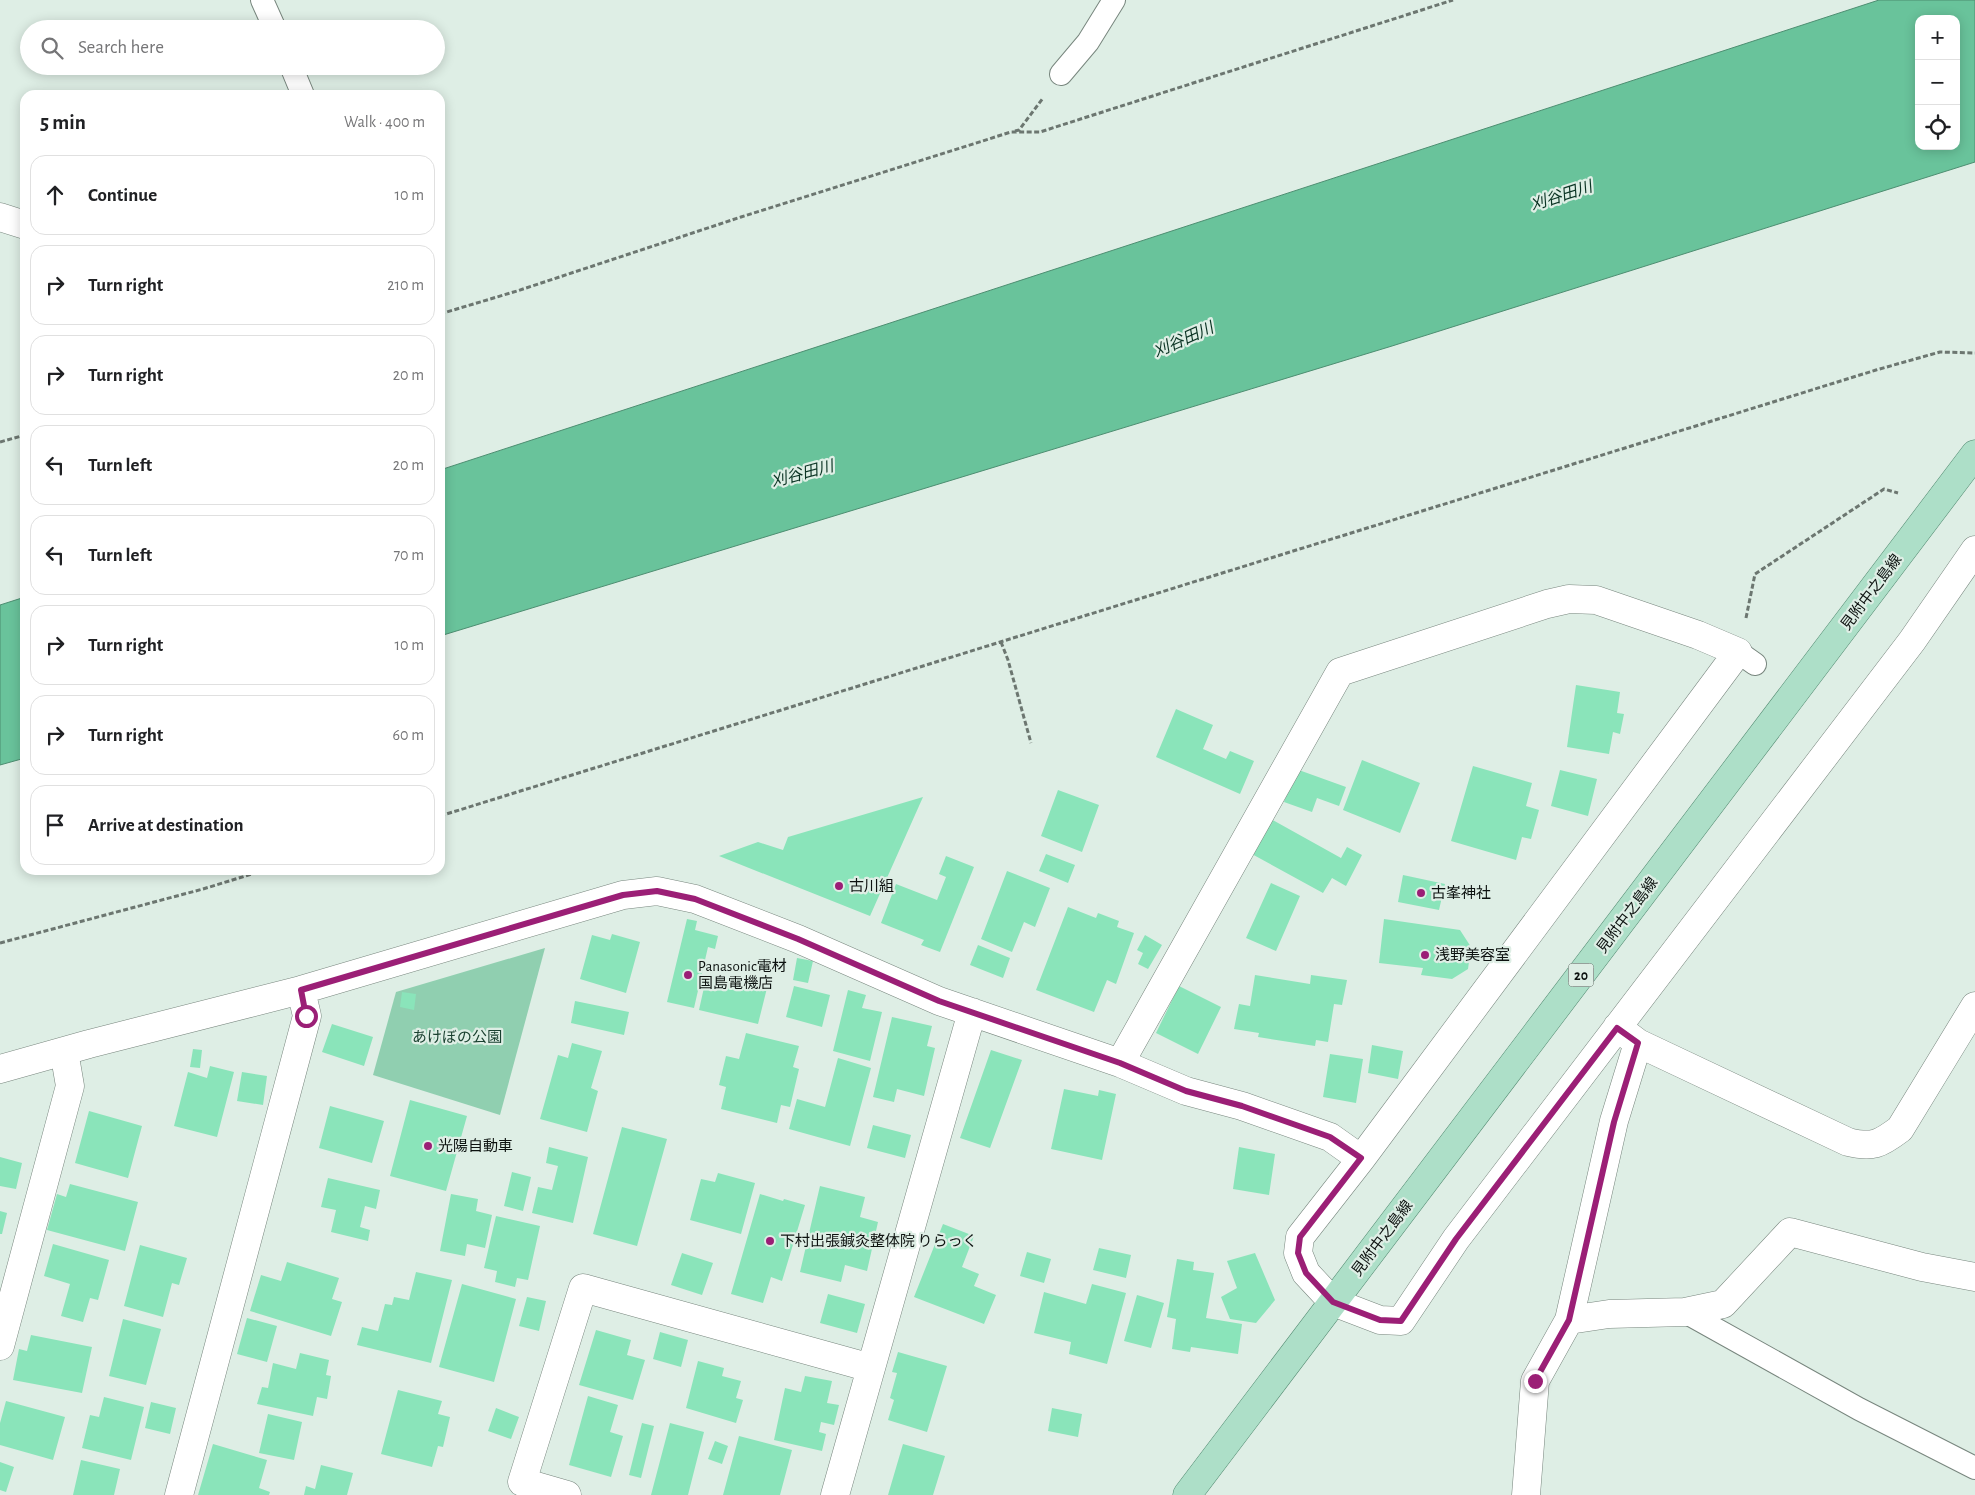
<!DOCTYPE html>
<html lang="en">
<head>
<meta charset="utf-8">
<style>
	:root { --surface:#fff; --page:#f6f6f6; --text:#202124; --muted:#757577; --line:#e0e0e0 }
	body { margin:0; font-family:"Alegreya Sans","Noto Sans JP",sans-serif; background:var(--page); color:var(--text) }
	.controls { position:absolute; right:15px; top:15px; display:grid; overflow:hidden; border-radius:10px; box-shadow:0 2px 12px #0003 }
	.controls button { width:45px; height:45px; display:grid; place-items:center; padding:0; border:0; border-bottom:1px solid var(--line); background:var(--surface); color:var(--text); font:25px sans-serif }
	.stop { position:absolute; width:15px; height:15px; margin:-11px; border:4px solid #9b1f76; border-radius:50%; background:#fff }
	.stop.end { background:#9b1f76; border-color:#fff; box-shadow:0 1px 5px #0008 }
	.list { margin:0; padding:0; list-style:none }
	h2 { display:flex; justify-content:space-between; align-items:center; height:65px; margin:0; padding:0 20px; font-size:21px }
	h2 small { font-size:16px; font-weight:400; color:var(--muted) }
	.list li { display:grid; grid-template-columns:32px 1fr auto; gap:15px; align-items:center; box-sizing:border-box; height:80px; margin:0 10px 10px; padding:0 10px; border:1px solid var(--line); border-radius:15px }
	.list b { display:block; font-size:19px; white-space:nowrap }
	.list em { font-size:16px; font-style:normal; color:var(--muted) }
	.icon { flex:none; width:28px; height:28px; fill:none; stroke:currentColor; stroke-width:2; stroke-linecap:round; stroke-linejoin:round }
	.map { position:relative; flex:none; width:1975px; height:1495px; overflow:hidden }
	.search { position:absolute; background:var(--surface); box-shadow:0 2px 12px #0003; left:20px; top:20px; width:425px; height:55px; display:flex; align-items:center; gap:12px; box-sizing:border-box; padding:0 18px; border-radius:28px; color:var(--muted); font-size:19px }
	.panel { position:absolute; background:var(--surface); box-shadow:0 2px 12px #0003; left:20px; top:90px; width:425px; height:785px; border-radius:15px }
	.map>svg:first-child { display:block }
	.green { fill:#90cfb0 }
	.water { fill:#69c39b; stroke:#4d8e71; fill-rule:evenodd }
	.building { fill:#8ae4ba }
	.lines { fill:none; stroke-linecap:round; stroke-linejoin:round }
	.service-casing { stroke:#78867e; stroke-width:24 }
	.minor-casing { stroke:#78867e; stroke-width:29 }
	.primary-casing { stroke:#528970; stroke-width:29 }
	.path { stroke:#6c7670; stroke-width:3; stroke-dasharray:5 2.5; stroke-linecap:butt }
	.service { stroke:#fff; stroke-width:22 }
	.minor { stroke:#fff; stroke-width:28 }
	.primary { stroke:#addfc8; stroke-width:28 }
	.route { stroke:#9b1f76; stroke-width:6 }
	.poi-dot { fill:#9b1f76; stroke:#deeee5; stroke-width:2 }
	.labels { text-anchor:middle; stroke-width:4.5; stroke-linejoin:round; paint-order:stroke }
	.shield { fill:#deeee5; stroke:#4c5450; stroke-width:1 }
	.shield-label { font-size:14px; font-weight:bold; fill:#0d1210 }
	.street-label { font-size:15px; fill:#0d1210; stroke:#deeee5 }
	.poi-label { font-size:15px; fill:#0d1210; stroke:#deeee5; text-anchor:start }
	.park-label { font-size:15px; fill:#19402f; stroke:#deeee5 }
	.water-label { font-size:16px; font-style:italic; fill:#0b3424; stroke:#deeee5 }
</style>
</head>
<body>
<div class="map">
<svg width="1975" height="1495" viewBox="0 0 1975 1495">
	<rect width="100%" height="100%" fill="#deeee5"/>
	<path class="green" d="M545 948 500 1115 373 1075 396 992Z"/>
	<path class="water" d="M1879 0H1975V162L1392 346 440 636V470ZM1919 19H1956V146H1919Z
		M25 597V758L0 765V605Z"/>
	<path class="building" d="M1576 685 1620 692 1617 713 1624 714 1620 734 1613 732 1609 754 1567 747Z
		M1176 709 1213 725 1203 749 1226 759 1230 751 1254 761 1240 794 1156 757Z
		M1362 760 1420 783 1400 833 1343 810Z
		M1473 766 1532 783 1526 806 1539 810 1531 839 1522 837 1516 860 1451 841Z
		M1296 769 1346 787 1339 806 1317 798 1312 812 1284 802Z
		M1560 770 1597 779 1588 816 1551 806Z
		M1058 790 1099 805 1082 852 1041 836Z
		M923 797 870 916 719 856 758 842 783 850 788 837Z
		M1269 818 1341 858 1347 847 1362 855 1346 886 1332 878 1323 893 1250 853Z
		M1046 854 1075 865 1068 883 1039 871Z
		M946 856 974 867 940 952 921 945 924 940 881 923 896 884 937 900 946 877 939 874Z
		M1007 871 1050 888 1035 927 1024 922 1012 952 981 939Z
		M1403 875 1445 884 1439 910 1398 902Z
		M1271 883 1300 896 1276 951 1246 938Z
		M1068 907 1096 918 1098 913 1119 921 1117 927 1134 933 1116 984 1107 980 1094 1012 1036 990Z
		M687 919 697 921 695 930 718 936 715 949 708 947 694 1008 667 1002Z
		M1384 919 1460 930 1471 947 1468 969 1452 979 1421 975 1423 968 1379 963Z
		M612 934 640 942 626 993 580 979 592 935 610 940Z
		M1145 935 1162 945 1148 969 1138 964 1143 953 1137 950Z
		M978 945 1010 958 1003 978 970 965Z
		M797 958 813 961 808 983 793 980Z
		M707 974 767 988 758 1024 699 1010Z
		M1255 975 1310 984 1311 975 1347 980 1342 1005 1334 1004 1328 1042 1316 1040 1315 1046 1258 1037 1259 1033 1234 1029 1239 1004 1250 1006Z
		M794 986 830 995 822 1027 786 1017Z
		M1179 986 1221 1007 1198 1054 1156 1033Z
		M848 990 866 995 862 1008 882 1012 870 1061 833 1051Z
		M402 992 416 994 414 1010 400 1007Z
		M575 1001 629 1012 624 1035 571 1023Z
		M892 1017 932 1026 927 1046 935 1048 924 1096 897 1089 894 1102 873 1097Z
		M332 1024 373 1037 364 1066 322 1052Z
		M746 1033 799 1046 793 1067 799 1069 790 1107 781 1105 777 1123 721 1109 726 1087 719 1085 726 1056 739 1059Z
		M572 1043 602 1051 591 1088 598 1091 587 1132 540 1119 558 1055 568 1058Z
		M1372 1045 1403 1051 1398 1079 1368 1073Z
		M193 1049 202 1050 200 1068 190 1067Z
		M991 1050 1022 1060 990 1148 960 1138Z
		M1330 1054 1363 1059 1356 1103 1323 1097Z
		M838 1058 871 1068 850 1146 789 1129 797 1099 825 1107Z
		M210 1066 234 1072 217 1137 174 1126 188 1072 207 1078Z
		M242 1072 267 1076 263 1105 237 1101Z
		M1064 1089 1098 1096 1099 1090 1116 1094 1102 1160 1051 1149Z
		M410 1100 467 1116 446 1191 390 1176Z
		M330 1106 384 1121 372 1163 319 1148Z
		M89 1111 142 1126 128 1178 75 1163Z
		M873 1125 911 1135 905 1158 867 1148Z
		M622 1127 667 1139 637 1246 593 1234Z
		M549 1147 588 1157 573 1223 532 1213 538 1187 552 1190 558 1166 546 1163Z
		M1239 1147 1275 1154 1269 1195 1233 1189Z
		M0 1157 22 1163 16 1189 0 1186Z
		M512 1172 531 1177 523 1211 504 1206Z
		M718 1173 755 1183 741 1234 690 1220 701 1179 715 1182Z
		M328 1178 380 1190 376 1209 365 1206 360 1227 370 1230 368 1241 331 1232 336 1210 321 1207Z
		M70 1184 138 1202 125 1251 47 1230 57 1194 66 1197Z
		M820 1186 865 1197 860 1217 878 1222 867 1271 845 1265 841 1282 800 1272Z
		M451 1194 478 1199 476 1211 492 1215 485 1248 467 1244 465 1256 440 1251Z
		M760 1194 783 1201 784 1199 805 1205 782 1281 771 1277 763 1303 731 1294Z
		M0 1211 7 1213 2 1234H0Z
		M496 1216 540 1226 528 1280 517 1278 515 1287 495 1282 497 1271 484 1268Z
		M943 1224 974 1236 962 1267 979 1274 974 1286 996 1295 984 1324 914 1297Z
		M53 1244 109 1260 98 1300 90 1298 83 1322 61 1316 70 1284 44 1276Z
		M140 1245 187 1258 179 1285 172 1283 163 1317 124 1306Z
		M1099 1248 1131 1255 1126 1278 1093 1270Z
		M1027 1252 1051 1259 1044 1283 1020 1276Z
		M682 1253 713 1263 702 1295 671 1285Z
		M1255 1253 1275 1300 1256 1323 1230 1319 1221 1297 1237 1288 1227 1261Z
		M1177 1259 1194 1262 1193 1270 1214 1273 1206 1318 1242 1324 1238 1354 1191 1347 1190 1352 1172 1349 1176 1319 1167 1317Z
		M287 1262 339 1278 332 1299 342 1302 331 1336 250 1311 261 1275 281 1281Z
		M416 1272 452 1280 431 1363 357 1345 362 1327 378 1331 385 1304 392 1305 394 1297 409 1300Z
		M462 1284 516 1299 494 1382 439 1367Z
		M1092 1284 1126 1293 1107 1364 1069 1354 1071 1342 1034 1333 1044 1292 1086 1304Z
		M828 1294 865 1304 857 1333 820 1323Z
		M1137 1295 1164 1303 1151 1348 1124 1341Z
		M527 1297 546 1301 539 1331 519 1326Z
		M247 1318 277 1326 267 1362 237 1354Z
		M123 1319 161 1329 146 1385 109 1376Z
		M596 1330 631 1340 627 1355 645 1360 633 1400 579 1385Z
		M660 1332 688 1340 681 1367 653 1359Z
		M31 1335 92 1347 82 1393 13 1380 19 1349 27 1351Z
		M898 1352 947 1366 927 1432 888 1420 894 1400 890 1398 897 1373 892 1372Z
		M300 1353 329 1360 326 1375 331 1376 327 1399 317 1397 313 1416 257 1404 262 1387 268 1388 273 1363 296 1369Z
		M698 1361 724 1368 722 1376 741 1381 736 1398 743 1400 736 1423 686 1408Z
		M805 1376 832 1381 827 1403 839 1405 834 1425 821 1422 819 1432 826 1434 822 1451 774 1440 785 1388 801 1392Z
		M398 1390 442 1401 438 1414 450 1417 443 1447 438 1446 432 1467 381 1454Z
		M588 1396 618 1405 610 1432 623 1436 611 1477 569 1465Z
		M104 1397 144 1407 131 1460 82 1448 90 1415 99 1417Z
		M6 1401 65 1417 53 1460 0 1445V1423Z
		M151 1402 176 1408 170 1434 145 1428Z
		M496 1408 519 1417 511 1439 488 1431Z
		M1052 1408 1082 1414 1078 1437 1048 1431Z
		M268 1414 302 1422 294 1460 259 1453Z
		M642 1423 654 1426 641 1478 629 1475Z
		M670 1423 704 1432 688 1495H651Z
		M739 1436 792 1450 780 1495H723Z
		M715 1441 728 1446 722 1464 708 1459Z
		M213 1444 267 1460 259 1488 270 1492 269 1495H198Z
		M903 1444 945 1456 933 1495H888Z
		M81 1460 120 1469 114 1495H73Z
		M0 1462 14 1467 6 1492 0 1490Z
		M321 1465 353 1473 347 1495H304L306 1486 315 1489Z"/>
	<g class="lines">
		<g class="service-casing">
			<path id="service" d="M262 0 275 29
				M291 66 303 95
				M1061 74 1088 42 1114 0
				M1738 652 1755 664
				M1685 1312 1859 1409 1975 1468"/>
		</g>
		<g class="minor-casing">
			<path id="minor" d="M0 217 25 225
				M1638 1043 1848 1142C1873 1148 1880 1144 1900 1129L1975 1006
				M1120 1063 1340 672 1547 604 1569 599 1596 600 1698 635 1738 652 1361 1159 1300 1237 1298 1253 1306 1273 1333 1302 1380 1320 1401 1321 1456 1239 1912 641 1975 550
				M0 1069 89 1044 301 990 623 895 657 891 695 899 798 939 939 1001 1120 1063 1186 1091 1242 1106 1330 1137 1361 1159
				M1569 1320 1609 1314 1685 1312 1723 1304 1790 1232 1922 1267 1975 1277
				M0 1346 70 1086 64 1051
				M179 1495 307 1016 301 990
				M567 1495 522 1482 583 1288 871 1368
				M835 1495 972 1012
				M1526 1495 1535 1381 1569 1320 1614 1121 1638 1043 1617 1027"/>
		</g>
		<g class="primary-casing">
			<path id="primary" d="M1187 1495 1975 454"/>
		</g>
		<path class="path" d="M1015 131 1019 130 1043 98
			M440 314 517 291 741 217 1011 132H1040L1453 0
			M0 442 25 435
			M1746 618 1755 574 1884 489 1898 493
			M1001 642 1008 660 1031 743
			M440 816 1876 370 1940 352 1975 353
			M0 943 203 889 265 870"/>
		<use href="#service" class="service"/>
		<use href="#minor" class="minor"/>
		<use href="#primary" class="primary"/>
	</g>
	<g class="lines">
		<path class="route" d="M306 1016 301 990 623 895 657 891 695 899 798 939 939 1001 1120 1063 1186 1091 1242 1106 1330 1137 1361 1158 1300 1237 1298 1253 1306 1273 1333 1302 1380 1320 1401 1321 1456 1239 1617 1028 1638 1043 1614 1122 1569 1320 1535 1381"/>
	</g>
	<g class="poi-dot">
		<circle cx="839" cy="886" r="5"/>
		<circle cx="1421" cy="893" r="5"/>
		<circle cx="1425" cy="955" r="5"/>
		<circle cx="688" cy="975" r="5"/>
		<circle cx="428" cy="1146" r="5"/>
		<circle cx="770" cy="1241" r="5"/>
	</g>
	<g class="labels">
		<rect class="shield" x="1568.5" y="963.5" width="25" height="23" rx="4"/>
		<g class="shield-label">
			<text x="1581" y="980">20</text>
		</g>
		<g class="street-label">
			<text transform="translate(1871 592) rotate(-53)" y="5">見附中之島線</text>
			<text transform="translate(1627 915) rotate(-53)" y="5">見附中之島線</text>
			<text transform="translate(1382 1238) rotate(-53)" y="5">見附中之島線</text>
		</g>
		<g class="poi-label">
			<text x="849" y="891">古川組</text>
			<text x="1431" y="898">古峯神社</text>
			<text x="1435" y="960">浅野美容室</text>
			<text x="698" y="971">Panasonic電材<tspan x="698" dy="17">国島電機店</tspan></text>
			<text x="438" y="1151">光陽自動車</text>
			<text x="780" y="1246">下村出張鍼灸整体院 りらっく</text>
		</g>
		<g class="park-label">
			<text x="457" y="1042">あけぼの公園</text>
		</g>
		<g class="water-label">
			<text transform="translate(1561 195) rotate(-18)" y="6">刈谷田川</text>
			<text transform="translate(1183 339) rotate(-24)" y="6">刈谷田川</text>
			<text transform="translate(802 473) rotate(-15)" y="6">刈谷田川</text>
		</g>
	</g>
</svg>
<div class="controls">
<button>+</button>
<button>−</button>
<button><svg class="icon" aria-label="locate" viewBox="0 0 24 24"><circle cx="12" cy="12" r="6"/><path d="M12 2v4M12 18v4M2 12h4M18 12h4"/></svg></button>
</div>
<div class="stop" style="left:306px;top:1016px"></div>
<div class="stop end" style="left:1535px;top:1381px"></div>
<div class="search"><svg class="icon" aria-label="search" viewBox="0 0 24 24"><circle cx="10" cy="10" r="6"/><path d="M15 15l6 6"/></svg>Search here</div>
<section class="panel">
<h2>5 min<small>Walk · 400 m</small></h2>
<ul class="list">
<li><svg class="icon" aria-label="ahead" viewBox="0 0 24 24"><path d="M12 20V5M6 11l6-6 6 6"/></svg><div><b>Continue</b></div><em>10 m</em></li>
<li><svg class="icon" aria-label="right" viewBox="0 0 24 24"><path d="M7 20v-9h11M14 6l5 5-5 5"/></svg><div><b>Turn right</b></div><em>210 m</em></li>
<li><svg class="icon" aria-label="right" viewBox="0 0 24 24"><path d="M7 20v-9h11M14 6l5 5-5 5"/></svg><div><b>Turn right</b></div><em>20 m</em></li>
<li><svg class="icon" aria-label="left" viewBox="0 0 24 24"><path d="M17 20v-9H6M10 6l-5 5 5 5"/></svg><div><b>Turn left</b></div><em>20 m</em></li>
<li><svg class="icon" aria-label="left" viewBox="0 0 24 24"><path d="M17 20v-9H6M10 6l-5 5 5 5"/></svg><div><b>Turn left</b></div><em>70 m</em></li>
<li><svg class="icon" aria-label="right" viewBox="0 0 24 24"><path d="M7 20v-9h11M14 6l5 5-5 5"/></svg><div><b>Turn right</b></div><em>10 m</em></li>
<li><svg class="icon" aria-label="right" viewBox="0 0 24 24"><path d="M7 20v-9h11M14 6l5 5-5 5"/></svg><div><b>Turn right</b></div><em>60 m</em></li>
<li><svg class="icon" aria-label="arrive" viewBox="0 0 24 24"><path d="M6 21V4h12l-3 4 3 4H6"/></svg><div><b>Arrive at destination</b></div></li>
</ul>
</section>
</div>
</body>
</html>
